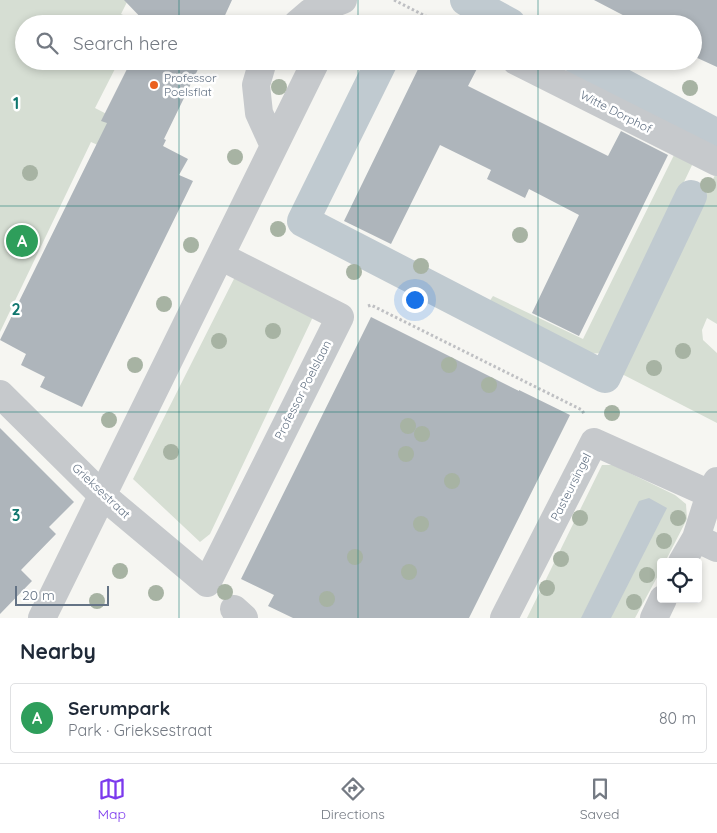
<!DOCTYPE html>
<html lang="en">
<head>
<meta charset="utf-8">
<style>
	:root { --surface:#fff; --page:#f6f6f7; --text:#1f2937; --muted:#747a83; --line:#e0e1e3; --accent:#7c3aed }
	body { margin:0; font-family:Quicksand,sans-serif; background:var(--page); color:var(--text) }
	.controls { position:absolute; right:15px; bottom:15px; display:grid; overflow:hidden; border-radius:5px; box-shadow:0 2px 8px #0003 }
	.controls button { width:45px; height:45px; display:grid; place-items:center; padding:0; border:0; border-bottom:1px solid var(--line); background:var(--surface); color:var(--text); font:25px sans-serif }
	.scale { position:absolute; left:15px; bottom:12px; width:94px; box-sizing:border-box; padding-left:5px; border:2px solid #647385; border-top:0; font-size:14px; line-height:18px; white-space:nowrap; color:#647385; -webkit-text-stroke:4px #fff; paint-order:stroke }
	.you { position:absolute; left:414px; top:299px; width:18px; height:18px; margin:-12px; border:4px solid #fff; border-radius:50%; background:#1a73e8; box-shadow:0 0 0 8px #1a73e833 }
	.badge { display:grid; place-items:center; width:32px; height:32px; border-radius:50%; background:var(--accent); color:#fff; font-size:16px; font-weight:700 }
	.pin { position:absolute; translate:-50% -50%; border:2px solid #fff; box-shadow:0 1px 5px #0006 }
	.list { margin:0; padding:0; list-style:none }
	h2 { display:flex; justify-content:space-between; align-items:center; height:65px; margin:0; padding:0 20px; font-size:21px }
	h2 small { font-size:16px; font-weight:400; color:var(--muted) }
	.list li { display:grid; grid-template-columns:32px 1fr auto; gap:15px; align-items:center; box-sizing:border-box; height:70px; margin:0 10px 10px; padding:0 10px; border:1px solid var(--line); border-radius:5px }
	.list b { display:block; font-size:19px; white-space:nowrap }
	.list p { margin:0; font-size:16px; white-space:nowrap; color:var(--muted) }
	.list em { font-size:16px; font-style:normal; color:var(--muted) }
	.icon { flex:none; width:28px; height:28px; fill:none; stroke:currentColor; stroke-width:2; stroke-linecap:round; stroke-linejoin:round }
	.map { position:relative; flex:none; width:717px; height:618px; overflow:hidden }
	.search { position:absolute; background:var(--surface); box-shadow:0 2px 8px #0003; left:15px; right:15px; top:15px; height:55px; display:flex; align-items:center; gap:12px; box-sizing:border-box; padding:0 18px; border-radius:28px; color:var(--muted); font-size:19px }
	.sheet { height:145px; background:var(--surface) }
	nav { display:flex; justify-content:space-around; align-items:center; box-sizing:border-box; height:70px; border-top:1px solid var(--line); background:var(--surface); font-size:14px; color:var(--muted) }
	nav a { display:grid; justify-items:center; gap:2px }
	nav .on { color:var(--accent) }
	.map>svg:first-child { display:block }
	.green { fill:#d6ded3 }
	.water { fill:#c0cad0 }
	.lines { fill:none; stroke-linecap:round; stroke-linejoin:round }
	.canal { stroke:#c0cad0; stroke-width:32 }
	.building { fill:#aeb5bb }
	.path { stroke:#bfc0c3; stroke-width:3; stroke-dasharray:2.5 2.5; stroke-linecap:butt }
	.minor { stroke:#c6c9cc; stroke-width:28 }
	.tree { fill:#a7b3a3 }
	.grid { fill:none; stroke:#0f766e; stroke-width:1; stroke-opacity:0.55 }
	.poi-dot { fill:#ea601f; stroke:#fff; stroke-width:2 }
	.labels { text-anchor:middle; stroke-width:5; stroke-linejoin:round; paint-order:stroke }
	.poi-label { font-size:12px; fill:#647385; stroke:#fff; text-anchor:start }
	.street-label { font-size:12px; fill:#647385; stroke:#fff }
	.grid-label { font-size:16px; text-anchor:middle; font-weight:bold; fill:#0f766e; stroke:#fff; stroke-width:5; stroke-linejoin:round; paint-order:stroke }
</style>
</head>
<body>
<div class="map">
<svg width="717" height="618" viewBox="0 0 717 618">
	<rect width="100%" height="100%" fill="#f6f6f2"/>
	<path class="green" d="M0 0H128L121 14 138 22 137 24H24V61H119L95 108 124 123 109 150 91 142 0 332Z
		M675 153 693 163 603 353 584 354 485 308 493 296 583 339Z
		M717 171V324L707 318 702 330 703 340 717 353V423L618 372Z
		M243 261 320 302 210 534 200 542 133 479Z
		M602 465H613L675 495 686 504 687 519 665 562H661V570L635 618H527Z"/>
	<path class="water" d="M649 498 667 508 611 618H581L639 501Z"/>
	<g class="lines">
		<path class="canal" d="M466 0 510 24
			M382 61 303 221 605 377 691 196
			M579 61 717 135"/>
	</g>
	<path class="building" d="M124 0H232L221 24H147Z
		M594 0H717V67L693 56V24H640Z
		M131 61H202L164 139 166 140 163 146 188 159 179 175 193 181 82 407 40 387 45 377 21 365 26 354 0 340 107 123 101 121Z
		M422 61H481L468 86 608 156 621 131 668 155 579 336 532 313 579 215 529 189 525 198 487 179 491 170 440 145 391 244 344 221Z
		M371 317 519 391V390L570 415 469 618H293L268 606 274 595 241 579Z
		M0 428 74 502 49 527 56 534 21 570 32 581 0 614Z"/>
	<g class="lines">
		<path class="path" d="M394 0 441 24
			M368 306 371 305 582 410 584 414"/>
		<path class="minor" d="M297 24 311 12 343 0
			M263 61 256 85 259 113 274 146
			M516 61 717 162
			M0 394 102 495 207 583 340 317 220 256
			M696 538 717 548
			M682 562 696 538 710 494 717 481
			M234 609 244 618
			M42 618 316 61
			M504 618 594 442 710 494
			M654 618 663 599"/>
	</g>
	<g class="tree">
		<circle cx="279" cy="87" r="8"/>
		<circle cx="690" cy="88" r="8"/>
		<circle cx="235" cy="157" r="8"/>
		<circle cx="30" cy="173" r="8"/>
		<circle cx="708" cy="185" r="8"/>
		<circle cx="278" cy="229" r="8"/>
		<circle cx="520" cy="235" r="8"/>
		<circle cx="191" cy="245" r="8"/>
		<circle cx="421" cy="266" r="8"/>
		<circle cx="354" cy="272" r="8"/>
		<circle cx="164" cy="304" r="8"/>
		<circle cx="273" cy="331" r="8"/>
		<circle cx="219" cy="341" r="8"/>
		<circle cx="683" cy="351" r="8"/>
		<circle cx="135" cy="365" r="8"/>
		<circle cx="449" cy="365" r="8"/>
		<circle cx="654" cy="368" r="8"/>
		<circle cx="489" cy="385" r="8"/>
		<circle cx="612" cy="413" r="8"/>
		<circle cx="109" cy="420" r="8"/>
		<circle cx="408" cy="426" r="8"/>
		<circle cx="422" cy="434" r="8"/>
		<circle cx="171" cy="452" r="8"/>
		<circle cx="406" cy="454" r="8"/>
		<circle cx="452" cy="481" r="8"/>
		<circle cx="580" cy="518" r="8"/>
		<circle cx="678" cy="518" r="8"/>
		<circle cx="421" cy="524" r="8"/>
		<circle cx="664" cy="541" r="8"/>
		<circle cx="355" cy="557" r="8"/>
		<circle cx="561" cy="559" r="8"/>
		<circle cx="120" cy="571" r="8"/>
		<circle cx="409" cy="572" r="8"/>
		<circle cx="647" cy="575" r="8"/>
		<circle cx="547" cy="588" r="8"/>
		<circle cx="225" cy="592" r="8"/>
		<circle cx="156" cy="593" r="8"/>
		<circle cx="327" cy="599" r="8"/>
		<circle cx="97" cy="601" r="8"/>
		<circle cx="634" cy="602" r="8"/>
	</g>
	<path class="grid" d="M179 0V24M358 0V24M538 0V24M179 61V618M358 61V618M538 61V618M0 206H717M0 412H717"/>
	<circle class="poi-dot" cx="154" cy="85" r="5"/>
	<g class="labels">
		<g class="poi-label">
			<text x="164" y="82">Professor<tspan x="164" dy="14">Poelsflat</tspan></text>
		</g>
		<g class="street-label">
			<text transform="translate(616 112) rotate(27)" y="4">Witte Dorphof</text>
			<text transform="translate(303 390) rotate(-63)" y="4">Professor Poelslaan</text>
			<text transform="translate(571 487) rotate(-63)" y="4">Pasteursingel</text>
			<text transform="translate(101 491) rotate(43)" y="4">Grieksestraat</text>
		</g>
	</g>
	<g class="grid-label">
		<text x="16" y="109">1</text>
		<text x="16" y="315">2</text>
		<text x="16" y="521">3</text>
	</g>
</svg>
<div class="controls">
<button><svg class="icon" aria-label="locate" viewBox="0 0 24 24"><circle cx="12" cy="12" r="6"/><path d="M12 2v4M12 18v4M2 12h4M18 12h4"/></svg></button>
</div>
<div class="scale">20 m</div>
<div class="you"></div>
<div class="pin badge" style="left:22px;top:241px;background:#2e9e5b">A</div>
<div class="search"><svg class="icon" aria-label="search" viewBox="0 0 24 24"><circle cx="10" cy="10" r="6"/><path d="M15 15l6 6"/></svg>Search here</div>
</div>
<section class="sheet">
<h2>Nearby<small></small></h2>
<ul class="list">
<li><span class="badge" style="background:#2e9e5b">A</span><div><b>Serumpark</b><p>Park · Grieksestraat</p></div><em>80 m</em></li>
</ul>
</section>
<nav>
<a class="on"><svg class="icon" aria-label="map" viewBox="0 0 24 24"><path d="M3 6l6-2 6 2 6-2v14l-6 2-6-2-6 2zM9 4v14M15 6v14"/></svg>Map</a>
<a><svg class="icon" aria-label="directions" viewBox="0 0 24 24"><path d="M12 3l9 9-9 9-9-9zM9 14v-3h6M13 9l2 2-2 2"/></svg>Directions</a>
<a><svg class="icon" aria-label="saved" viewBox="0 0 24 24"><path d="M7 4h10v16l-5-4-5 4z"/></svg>Saved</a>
</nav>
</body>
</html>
